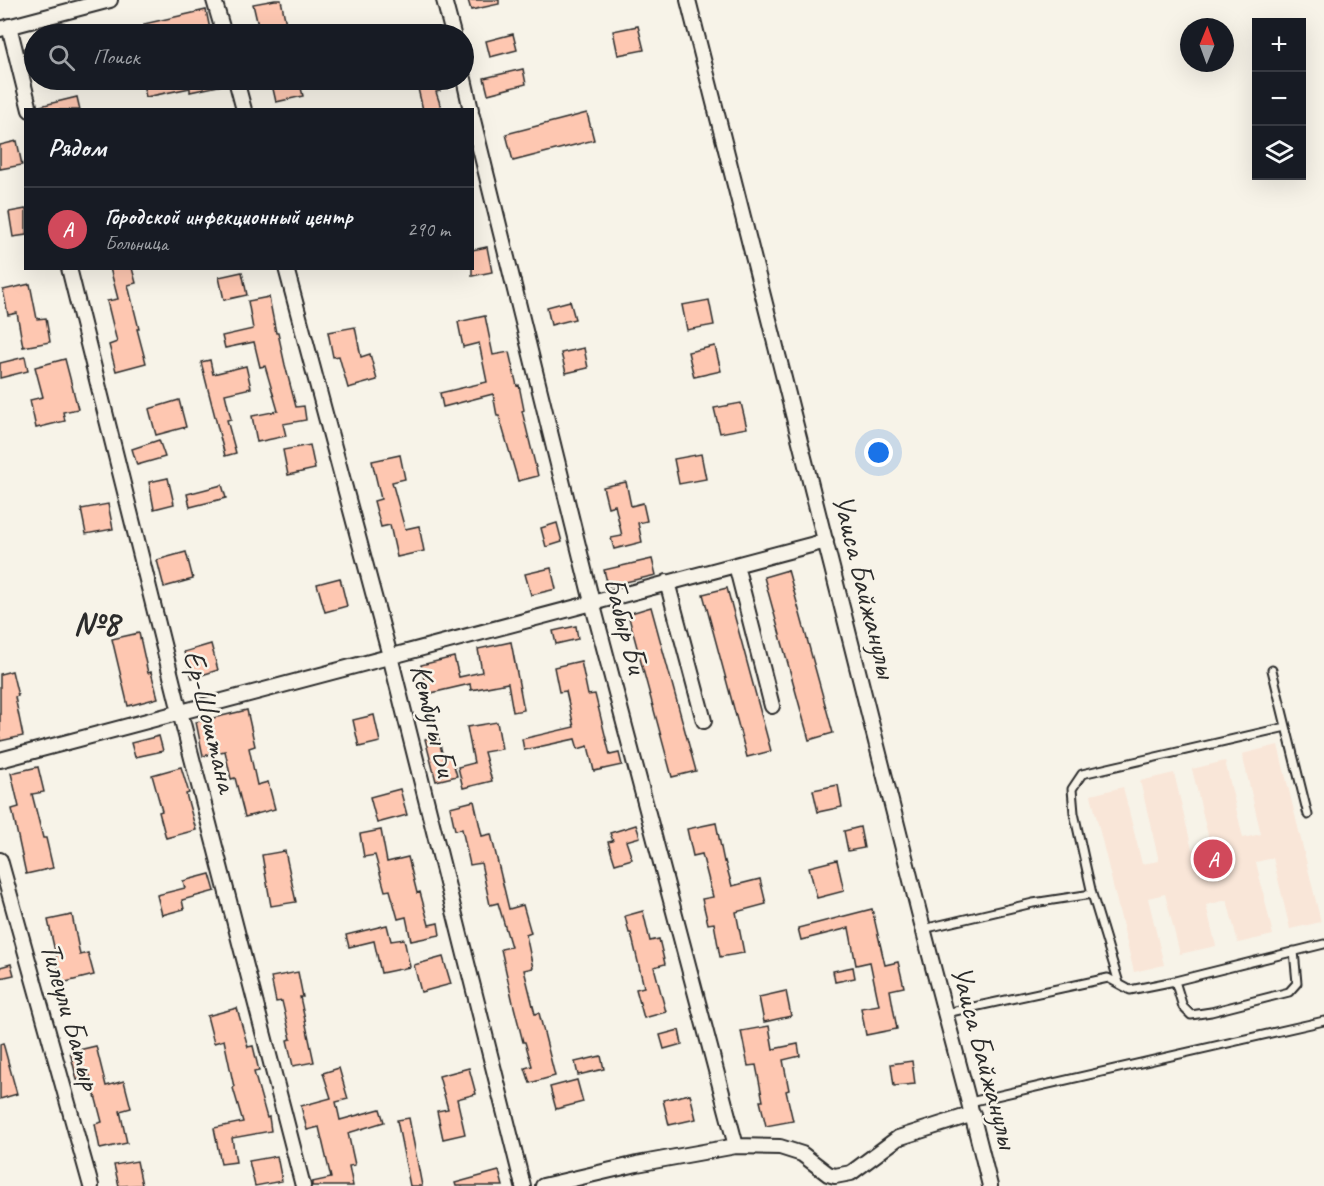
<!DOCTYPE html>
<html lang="ru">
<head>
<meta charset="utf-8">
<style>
	:root { --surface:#171b24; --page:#242831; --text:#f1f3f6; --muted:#9ea1a6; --line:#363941; --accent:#d1495b }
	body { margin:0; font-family:Caveat,sans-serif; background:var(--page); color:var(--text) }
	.controls { position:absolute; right:18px; top:18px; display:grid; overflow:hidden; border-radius:0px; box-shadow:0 6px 24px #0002 }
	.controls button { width:54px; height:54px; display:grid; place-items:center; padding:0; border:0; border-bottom:2px solid var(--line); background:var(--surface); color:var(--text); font:30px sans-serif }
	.compass { position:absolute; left:1180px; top:18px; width:54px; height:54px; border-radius:50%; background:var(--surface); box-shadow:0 6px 24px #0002; rotate:1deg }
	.you { position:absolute; left:879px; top:453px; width:21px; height:21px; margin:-15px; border:4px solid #fff; border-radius:50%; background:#1a73e8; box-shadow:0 0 0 9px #1a73e833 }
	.badge { display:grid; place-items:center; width:39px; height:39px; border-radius:50%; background:var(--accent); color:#fff; font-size:20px; font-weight:700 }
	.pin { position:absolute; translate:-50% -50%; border:3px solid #fff; box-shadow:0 2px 6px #0006 }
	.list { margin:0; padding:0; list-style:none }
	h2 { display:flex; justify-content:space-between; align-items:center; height:78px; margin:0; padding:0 24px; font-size:26px }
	h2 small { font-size:20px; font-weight:400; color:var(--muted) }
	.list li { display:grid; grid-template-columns:39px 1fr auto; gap:18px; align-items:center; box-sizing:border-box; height:84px; padding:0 24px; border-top:2px solid var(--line) }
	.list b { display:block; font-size:22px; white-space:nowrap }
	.list p { margin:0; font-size:20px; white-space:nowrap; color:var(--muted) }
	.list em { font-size:20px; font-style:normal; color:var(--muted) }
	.icon { flex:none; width:33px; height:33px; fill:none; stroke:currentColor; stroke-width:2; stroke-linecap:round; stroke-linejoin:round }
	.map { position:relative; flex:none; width:1324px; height:1186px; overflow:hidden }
	.search { position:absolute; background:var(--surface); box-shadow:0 6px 24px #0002; left:24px; top:24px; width:450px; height:66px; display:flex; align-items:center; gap:15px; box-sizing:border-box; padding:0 21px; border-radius:33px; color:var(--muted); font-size:22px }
	.panel { position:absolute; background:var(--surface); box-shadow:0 6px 24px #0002; left:24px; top:108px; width:450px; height:162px; border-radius:0px }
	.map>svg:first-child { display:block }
	.built { fill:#f9e6d8 }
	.building { fill:#fec7b1; stroke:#2b2b2b; stroke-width:1.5 }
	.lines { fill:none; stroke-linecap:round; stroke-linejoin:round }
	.service-casing { stroke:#2b2b2b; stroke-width:11 }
	.minor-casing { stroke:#2b2b2b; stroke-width:18 }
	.service { stroke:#f7f3e8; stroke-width:7 }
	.minor { stroke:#f7f3e8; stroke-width:14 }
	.labels { text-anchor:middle; stroke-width:5; stroke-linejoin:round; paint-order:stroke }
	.street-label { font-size:30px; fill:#2b2b2b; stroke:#f7f3e8 }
	.district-label { font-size:36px; font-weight:bold; fill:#2b2b2b; stroke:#f7f3e8 }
</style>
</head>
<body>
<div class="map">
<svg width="1324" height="1186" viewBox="0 0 1324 1186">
	<rect width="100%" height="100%" fill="#f7f3e8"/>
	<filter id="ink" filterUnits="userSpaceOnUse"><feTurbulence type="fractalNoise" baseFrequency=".0167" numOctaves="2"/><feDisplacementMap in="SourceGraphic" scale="12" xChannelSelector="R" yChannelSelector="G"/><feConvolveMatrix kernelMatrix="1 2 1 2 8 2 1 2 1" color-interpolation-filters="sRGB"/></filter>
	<g filter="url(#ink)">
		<path class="built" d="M1278 745 1321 922 1290 929 1273 858 1256 862 1273 935 1238 943 1227 900 1206 905 1216 946 1180 954 1165 894 1148 898 1164 965 1134 972 1091 795 1123 787 1142 864 1159 861 1140 781 1174 773 1192 849 1210 844 1192 769 1225 761 1243 838 1261 834 1242 754Z"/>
		<path class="building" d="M275 0H281L286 24 259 30 253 4Z
			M468 0H499V4L471 10Z
			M206 10 211 34H147L144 24Z
			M638 26 644 50 618 55 613 31Z
			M513 34 517 50 490 57 486 41Z
			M523 69 526 84 488 94 484 78Z
			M142 80H227L228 84 190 92V88L146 97Z
			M271 80H299L303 96 276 102Z
			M416 80H438L440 91 436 92 442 110H423Z
			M77 97 80 110H40V106Z
			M587 113 594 140 513 161 506 134Z
			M17 141 22 165 0 169V145Z
			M26 209V235L13 237 9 212Z
			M487 247 492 272 472 276V250Z
			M110 268H132L136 283 128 285 139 329H137L146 363 116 371 109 345 117 342 107 301 118 299Z
			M242 272 247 295 224 300 219 277Z
			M30 284 37 319 46 318 50 342 23 347 17 313 8 315 3 290Z
			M269 297 276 333H278L285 365 296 407 304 406 306 420 283 424 286 436 257 442 252 416 278 411 265 366 260 367 254 342 225 348 222 336 253 329 248 301Z
			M709 300 714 325 687 330 682 305Z
			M570 301 575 319 551 325 547 307Z
			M485 316 493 355 509 352 517 386 519 385 524 410 522 411 538 476 518 481 499 416H497L493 394 443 407 440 393 487 382 479 343 463 347 458 322Z
			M355 327 361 357 370 354 377 380 348 388 339 356 333 357 328 332Z
			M715 346 721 371 694 377 688 352Z
			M584 348 588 368 566 373 561 353Z
			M25 357 28 371 0 378V363Z
			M65 359 78 409 63 412 65 421 36 428 30 400 43 397 35 367Z
			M210 360 213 374 246 366 251 388 225 394 231 419 227 420 236 453 225 456 201 362Z
			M179 400 186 427 156 435 149 409Z
			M741 403 747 428 720 433 714 408Z
			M159 440 165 457 137 465 132 449Z
			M310 445 315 469 288 475 283 450Z
			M701 454 706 479 679 484 674 459Z
			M400 455 405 479 392 482 405 529 419 526 424 551 397 557 390 525 381 527 374 501 381 499 372 461Z
			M168 478 174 504 154 509 149 482Z
			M626 482 631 506 643 503 647 521 638 523 642 542 614 549 611 538 622 536 615 505 608 507 603 487Z
			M222 485 226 498 190 507 187 494Z
			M108 504 113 529 86 534 81 509Z
			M557 523 562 542 546 547 541 528Z
			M186 552 193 579 164 587 157 560Z
			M652 559 656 575 608 586 604 570Z
			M551 568 556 589 531 595 525 574Z
			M788 570 833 733 809 740 764 577Z
			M340 578 347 606 325 612 317 584Z
			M727 588 771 751 747 757 703 594Z
			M651 607 696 771 672 777 628 614Z
			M576 626 578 639 556 644 553 631Z
			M139 633 148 673 151 672 158 698 128 706 112 639Z
			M511 642 524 710 513 712 508 683 471 690 470 684 427 694 421 665 454 657 459 677 482 672 478 649Z
			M211 644 218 670 192 678 184 652Z
			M581 661 588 695 595 694 610 755 619 753 622 765 594 771 588 746 578 749 575 739 524 750 522 739 574 727 566 691 559 692 554 667Z
			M12 671 18 696 15 697 23 736 0 741V674Z
			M247 710 255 746 249 748 257 785 268 782 275 809 245 817 235 778 231 779 225 751 203 756 196 722Z
			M374 715 380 742 359 747 353 720Z
			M497 722 502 749 484 752 492 781 463 788 458 767 474 763 467 727Z
			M159 736 163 751 135 757 131 743Z
			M438 736 443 757 451 755 457 776 436 781 425 739Z
			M38 767 44 792 32 794 43 838H46L53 868 26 874 12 809 19 807 11 773Z
			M181 767 189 793 186 794 196 830 166 838 159 812 162 811 152 775Z
			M838 785 842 807 818 812 813 790Z
			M400 789 407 815 377 823 370 797Z
			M474 801 482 836 491 834 509 909 523 905 531 933 526 935 533 968 524 970 535 1014 539 1013 555 1076 530 1083 525 1068 532 1066 525 1042H523L513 1003 501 949 511 947 498 903 490 905 481 863 470 865 462 829 455 830 450 807Z
			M716 823 724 862 725 861 732 886 760 879 766 904 736 912 744 953 720 957 714 923 708 924 702 899 713 897 702 854 693 856 687 829Z
			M636 825 640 837 626 841 632 859 615 864 608 842 613 841 610 833Z
			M860 827 864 848 848 851 844 831Z
			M381 830 387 862 408 857 417 893 420 892 429 925 438 923 440 935 411 941 406 917 398 919 390 890 385 891 375 855 364 857 360 834Z
			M285 851 296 902 271 906 262 855Z
			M837 860 844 891 817 898 809 867Z
			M210 874 215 891 182 900 184 909 162 915 157 895 185 888 183 881Z
			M872 909 885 965 898 962 904 987 890 990 897 1029 866 1035 861 1008 879 1005 870 962 856 965 849 928 801 940 798 928Z
			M643 911 650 941 659 939 665 964 654 967 666 1012 644 1018 636 989 644 987 631 933H629L625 916Z
			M72 915 80 955 88 953 94 975 62 983 48 920Z
			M387 925 391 941 404 939 410 967 381 973 374 941 349 947 346 935Z
			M443 957 451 984 421 992 414 965Z
			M11 964 14 975 0 978V967Z
			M853 967 855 978 835 982 833 971Z
			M298 972 303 997H300L314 1062 293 1066 287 1040 291 1039 282 1001 276 1002 271 977Z
			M786 991 791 1016 764 1022 759 997Z
			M237 1008 248 1047 253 1046 259 1071 254 1072 267 1118 269 1117 271 1131 232 1138 236 1162 221 1164 214 1128 243 1122 233 1088 234 1087 224 1040 214 1043 207 1016Z
			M769 1026 773 1049 798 1044 800 1056 783 1060 789 1090 786 1091 793 1121 766 1126 760 1101H763L756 1065 748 1066 741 1031Z
			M679 1030 682 1044 664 1049 660 1035Z
			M3 1043 17 1094 0 1099V1044Z
			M96 1046 106 1086 124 1081 131 1108 120 1111 127 1143 100 1149 95 1124 102 1122 90 1076 77 1080 70 1052Z
			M601 1056 604 1069 578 1075 575 1062Z
			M912 1061 915 1084 894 1086 891 1064Z
			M339 1068 348 1099 336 1102 340 1120 380 1109 384 1122 348 1133 355 1165 349 1166 353 1186H312V1182L331 1178 319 1127 307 1130 301 1106 331 1098 323 1073Z
			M469 1068 476 1094 457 1099 465 1134 443 1139 437 1111 448 1109 439 1076Z
			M577 1080 583 1102 556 1109 550 1087Z
			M690 1094 696 1119 669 1125 663 1100Z
			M409 1118 422 1186H410L397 1120Z
			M277 1156 282 1181 255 1186 249 1161Z
			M137 1161 142 1185 119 1186 114 1165Z
			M499 1171 503 1186H456L455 1183Z"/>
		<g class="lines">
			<g class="service-casing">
				<path id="service" d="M1272 670 1308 815
					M1092 894 1074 813 1072 789 1082 774 1286 727
					M923 929 1033 903 1092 894 1119 983
					M1175 981 1183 1007 1191 1015 1211 1012 1289 992 1297 983 1294 951
					M946 1013 1108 978 1130 990 1175 981 1324 944
					M970 1102 1324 1021"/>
			</g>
			<g class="minor-casing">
				<path id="minor" d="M214 0 224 34
					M444 0 453 34
					M688 0C767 308 844 616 922 924 944 1012 969 1098 990 1186
					M9 26 30 110
					M0 29 110 0
					M464 79 471 110
					M236 80 244 110
					M472 116 592 602 736 1146
					M69 268 180 712 303 1186
					M286 268 390 656 523 1186
					M736 565 772 706
					M667 582 704 721
					M0 760 826 541
					M0 860 91 1186
					M543 1186 637 1164 736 1146 780 1147 802 1154 828 1174 835 1176 851 1173 898 1138 973 1114"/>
			</g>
			<use href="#service" class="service"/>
			<use href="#minor" class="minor"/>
		</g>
	</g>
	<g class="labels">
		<g class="street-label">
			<text transform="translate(865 586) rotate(76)" y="10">Уаиса Байжанулы</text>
			<text transform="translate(626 625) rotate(75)" y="10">Бабыр Би</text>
			<text transform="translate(434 720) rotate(76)" y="10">Кетбугы Би</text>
			<text transform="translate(211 721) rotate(76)" y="10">Ер-Шоштана</text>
			<text transform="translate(71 1016) rotate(74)" y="10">Тилеули Батыр</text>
			<text transform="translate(985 1057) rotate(75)" y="10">Уаиса Байжанулы</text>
		</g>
		<g class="district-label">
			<text x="96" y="635">№8</text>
		</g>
	</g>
</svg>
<div class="controls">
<button>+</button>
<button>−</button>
<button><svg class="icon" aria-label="layers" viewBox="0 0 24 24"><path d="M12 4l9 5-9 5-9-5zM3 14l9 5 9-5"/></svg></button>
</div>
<svg class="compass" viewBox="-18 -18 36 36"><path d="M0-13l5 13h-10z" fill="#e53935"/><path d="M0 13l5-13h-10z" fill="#9ea1a6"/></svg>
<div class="you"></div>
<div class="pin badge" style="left:1213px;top:859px">A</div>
<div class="search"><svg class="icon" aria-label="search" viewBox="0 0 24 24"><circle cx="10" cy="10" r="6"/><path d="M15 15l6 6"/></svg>Поиск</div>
<section class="panel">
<h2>Рядом<small></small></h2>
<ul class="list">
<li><span class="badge">A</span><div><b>Городской инфекционный центр</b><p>Больница</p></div><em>290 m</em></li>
</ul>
</section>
</div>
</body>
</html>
